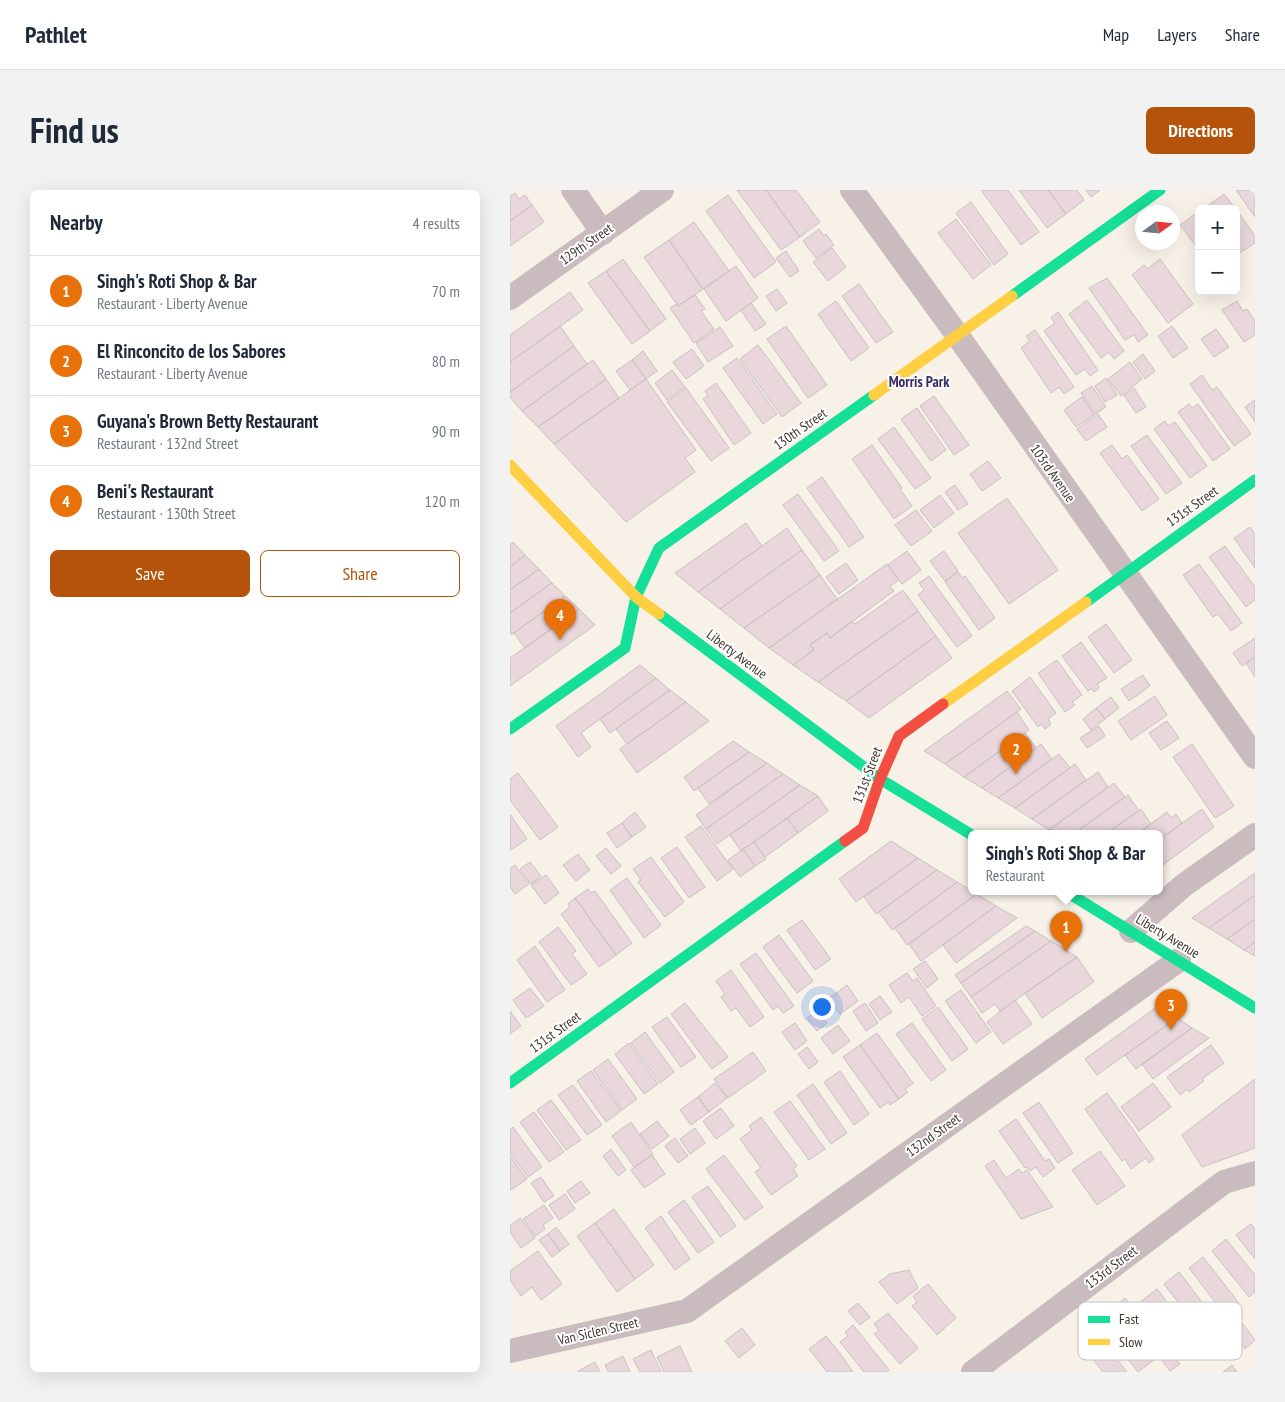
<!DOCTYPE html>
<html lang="en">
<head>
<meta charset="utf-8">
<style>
	:root { --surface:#fff; --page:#f2f2f3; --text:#1f2937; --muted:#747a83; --line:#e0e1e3; --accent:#b45309 }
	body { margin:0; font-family:"PT Sans Narrow",sans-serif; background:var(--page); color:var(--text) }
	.controls { position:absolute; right:15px; top:15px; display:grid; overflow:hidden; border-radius:8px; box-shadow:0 5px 20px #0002 }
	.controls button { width:45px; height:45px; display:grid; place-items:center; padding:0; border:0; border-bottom:1px solid var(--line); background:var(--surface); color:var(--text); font:25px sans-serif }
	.compass { position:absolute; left:625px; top:15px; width:45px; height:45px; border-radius:50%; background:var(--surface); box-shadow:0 5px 20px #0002; rotate:75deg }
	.you { position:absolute; left:311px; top:816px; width:18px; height:18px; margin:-12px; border:4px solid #fff; border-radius:50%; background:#1a73e8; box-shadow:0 0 0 8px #1a73e833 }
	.badge { display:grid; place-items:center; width:32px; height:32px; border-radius:50%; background:var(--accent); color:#fff; font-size:16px; font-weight:700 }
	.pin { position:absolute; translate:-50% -41px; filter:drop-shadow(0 1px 2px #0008) }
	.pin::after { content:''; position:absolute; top:26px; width:18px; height:15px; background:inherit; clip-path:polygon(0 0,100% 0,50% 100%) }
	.popup { position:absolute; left:458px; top:640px; width:195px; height:65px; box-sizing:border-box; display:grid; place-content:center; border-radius:8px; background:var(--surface); filter:drop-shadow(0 1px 4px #0005); font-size:16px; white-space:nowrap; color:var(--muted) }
	.popup b { font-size:19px; color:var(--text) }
	.popup::after { content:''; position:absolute; left:50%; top:100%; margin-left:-10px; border:10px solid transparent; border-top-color:var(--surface) }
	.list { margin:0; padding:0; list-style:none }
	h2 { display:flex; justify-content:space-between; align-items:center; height:65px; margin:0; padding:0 20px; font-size:21px }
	h2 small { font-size:16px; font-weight:400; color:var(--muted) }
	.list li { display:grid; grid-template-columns:32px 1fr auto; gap:15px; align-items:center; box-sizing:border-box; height:70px; padding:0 20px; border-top:1px solid var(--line) }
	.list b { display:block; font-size:19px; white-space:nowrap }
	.list p { margin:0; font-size:16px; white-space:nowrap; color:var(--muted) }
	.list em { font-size:16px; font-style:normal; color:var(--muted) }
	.actions { display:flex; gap:10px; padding:15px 20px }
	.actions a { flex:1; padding:11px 0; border:1px solid var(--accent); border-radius:8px; text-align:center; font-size:18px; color:var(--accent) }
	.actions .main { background:var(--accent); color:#fff }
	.map { position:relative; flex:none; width:745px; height:1182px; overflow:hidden; border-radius:8px }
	header { display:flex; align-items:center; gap:30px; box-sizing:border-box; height:70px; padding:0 25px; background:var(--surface); border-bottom:1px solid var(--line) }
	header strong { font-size:24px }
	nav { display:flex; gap:28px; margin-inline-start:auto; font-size:18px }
	.intro { display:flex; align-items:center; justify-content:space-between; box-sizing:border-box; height:120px; padding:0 30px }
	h1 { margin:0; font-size:35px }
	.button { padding:12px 22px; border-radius:8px; background:var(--accent); color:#fff; font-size:18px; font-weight:700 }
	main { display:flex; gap:30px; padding:0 30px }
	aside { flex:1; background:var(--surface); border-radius:8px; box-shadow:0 5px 20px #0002 }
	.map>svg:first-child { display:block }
	.building { fill:#e9d7db; stroke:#c9c0bf }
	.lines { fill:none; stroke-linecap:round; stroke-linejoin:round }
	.street { stroke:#cabcbe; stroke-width:24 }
	.fast { stroke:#16e098; stroke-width:11 }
	.slow { stroke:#ffcf43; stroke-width:11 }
	.jam { stroke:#f24e42; stroke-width:11 }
	.labels { text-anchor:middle; stroke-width:4; stroke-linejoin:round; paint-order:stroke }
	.street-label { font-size:14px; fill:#3c352a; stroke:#fff }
	.neighbourhood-label { font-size:15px; font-weight:bold; fill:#392c68; stroke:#fff }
	.key { fill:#fff; stroke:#c4c2bf; stroke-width:1 }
	.key-label { font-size:14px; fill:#3c352a }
</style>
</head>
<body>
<header>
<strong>Pathlet</strong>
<nav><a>Map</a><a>Layers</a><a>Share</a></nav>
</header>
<div class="intro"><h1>Find us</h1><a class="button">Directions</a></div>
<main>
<aside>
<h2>Nearby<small>4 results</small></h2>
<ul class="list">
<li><span class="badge" style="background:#e8710a">1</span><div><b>Singh's Roti Shop &amp; Bar</b><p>Restaurant · Liberty Avenue</p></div><em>70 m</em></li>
<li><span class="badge" style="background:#e8710a">2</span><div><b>El Rinconcito de los Sabores</b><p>Restaurant · Liberty Avenue</p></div><em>80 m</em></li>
<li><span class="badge" style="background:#e8710a">3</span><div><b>Guyana's Brown Betty Restaurant</b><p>Restaurant · 132nd Street</p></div><em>90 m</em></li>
<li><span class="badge" style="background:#e8710a">4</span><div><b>Beni's Restaurant</b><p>Restaurant · 130th Street</p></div><em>120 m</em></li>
</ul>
<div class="actions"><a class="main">Save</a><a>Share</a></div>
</aside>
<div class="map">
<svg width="745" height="1182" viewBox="0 0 745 1182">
	<rect width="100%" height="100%" fill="#f7f1e8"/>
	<path class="building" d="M227 0H256L290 47 271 60Z
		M256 0H286L310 32 290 47Z
		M471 0H498L529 42 511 55Z
		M509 0H538L556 24 537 38Z
		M538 0H567L574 10 556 24Z
		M576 0H590L581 7Z
		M726 0H745V27Z
		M5 3 9 9 15 5 22 15 0 31V6Z
		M714 4 726 19H697L696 17Z
		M218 5 266 72 244 88 196 21Z
		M461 12 498 64 484 75 446 23Z
		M22 15 34 32 0 56V31Z
		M726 19 745 46V53L728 64Z
		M688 22H689V60L670 35Z
		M446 29 481 75 463 89 428 43Z
		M184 32 219 81 193 99 159 50Z
		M309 39 314 46 316 44 324 55 306 68 293 51Z
		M159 50 193 99 168 116 134 67Z
		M322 58 336 77 318 91 303 72Z
		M276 61 289 81 280 87 266 68Z
		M113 69 156 129 140 141 96 81Z
		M650 69 683 114 658 133 622 85 634 75 637 79Z
		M226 76 248 108 216 131 194 99Z
		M96 81 140 141 122 154 78 93Z
		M597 88 638 145 628 152 624 145 615 150 579 98Z
		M349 94 383 142 366 153 332 106Z
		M267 99 277 113 266 121 256 106Z
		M60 102 73 120 0 172V145Z
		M185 105 195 119 191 121 204 139 184 153 160 118 167 114 168 116Z
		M577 110 614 161 604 169 599 162 591 168 559 124Z
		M326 111 359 158 341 171 308 124Z
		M727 111 733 121 737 119 745 131V145L734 152 712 120Z
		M241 113 256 134 245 141 231 120Z
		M548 122 588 180 580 186 575 179 566 185 534 141 545 133 541 128Z
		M50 136 64 156 0 202V172Z
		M276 136 317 195 298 208 257 149Z
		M662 136 678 158 663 168 648 146Z
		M210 137 223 156 198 172 186 153Z
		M706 139 719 157 704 167 691 149Z
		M525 140 564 197 554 204 549 197 541 203 511 158 520 151 516 146Z
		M248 155 291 213 272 227 230 169Z
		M64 156 77 174 12 221 0 207V202Z
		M182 159 194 176 176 189 163 172Z
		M133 161 147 181 136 189 122 170Z
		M633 164 645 181 635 189 623 172Z
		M227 168 267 224 253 234 213 178Z
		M83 170 96 189 28 237 12 221Z
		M122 170 136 189 120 200 106 181Z
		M620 172 632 189 611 206 598 189Z
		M162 180 175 197 157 210 145 193Z
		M692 185 702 200 707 197 741 244 724 256 680 194Z
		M596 188 607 205 595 212 585 196Z
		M96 189 109 208 44 254 28 237Z
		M136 189 186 260 175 268 185 282 116 332 44 254Z
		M206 193 241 243 224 255 193 209 198 206 195 201Z
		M582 196 596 217 585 224 571 203Z
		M176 198 219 258 201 271 157 212Z
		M624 198 636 217 626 223 614 205Z
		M424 206 459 255 444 265 410 216Z
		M572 207 584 225 566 237 554 220Z
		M745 210V232L735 217Z
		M679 214 682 218 688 214 720 259 703 271 668 222Z
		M407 218 436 260 421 271 391 229Z
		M588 224 597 237 576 251 567 239Z
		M655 231 658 236 665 232 697 276 680 288 644 239Z
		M384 237 421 288 405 299 368 249Z
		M637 245 672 293 656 304 621 256Z
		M362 255 392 298 390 299 402 316 384 329 342 269Z
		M602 255 612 269 617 265 649 309 632 321 590 263Z
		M478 271 491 288 472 301 460 284Z
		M312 287 354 347 339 357 297 298Z
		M445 295 458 314 448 320 435 302Z
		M288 304 329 361 314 371 273 315Z
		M430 305 444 323 424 338 410 320Z
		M497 308 548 380 499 414 448 343Z
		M406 320 422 341 401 356 385 335Z
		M236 333 252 356 188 402 165 383Z
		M740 337 745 344V378L724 348Z
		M277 338 292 360 210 419 188 402Z
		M3 352 15 365 0 377V355Z
		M715 356 745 397V410L736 417 699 367Z
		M292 360 310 385 234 438 210 419Z
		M397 361 411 380 392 394 378 375Z
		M434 361 448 381 435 391 420 371Z
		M15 365 29 379 0 400V377Z
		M336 373 348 390 329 404 316 387Z
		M377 374 389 390 380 396 384 401 320 448 317 443 300 455 304 460 283 475 259 458Z
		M689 374 732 433 721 441 708 424 703 427 673 385Z
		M29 379 42 393 0 423V400Z
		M448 382 452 388 455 386 485 428 469 440 435 392Z
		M310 385 327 409 259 458 234 438Z
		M419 386 462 446 447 457 408 405 414 400 409 393Z
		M42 393 55 406 1 445 0 423Z
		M393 400 408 421 308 492 283 475 304 460 300 455 317 443 320 448 342 431 345 434Z
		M55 406 69 419 15 458 4 443Z
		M69 419 85 435 0 496V468Z
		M408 421 426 446 336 511 308 492Z
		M596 434 622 470 604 483 578 447Z
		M426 446 442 468 359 528 336 511Z
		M745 448V467L732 476 723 463Z
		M571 452 597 488 587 494 589 498 584 502 581 499 578 501 552 466Z
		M745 467V487L736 473Z
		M547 470 572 505 562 512 565 515 555 522 528 483Z
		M130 475 146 488 71 543 81 557 68 567 46 536Z
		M633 485 640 496 619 511 611 499Z
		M520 487 546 523 538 529 541 534 535 539 531 534 528 537 502 501Z
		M146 488 160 500 100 543 90 529Z
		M160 500 176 512 117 554 106 539Z
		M497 501 511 519 435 574 414 561Z
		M645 506 657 525 621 550 608 531Z
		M601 507 609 518 595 529 586 518Z
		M176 512 199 531 127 583 110 559Z
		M586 518 595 529 581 540 573 529Z
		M507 522 519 540 454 587 435 574Z
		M657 531 669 548 651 560 639 543Z
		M589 536 595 546 577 558 570 548Z
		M515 543 526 558 472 598 454 587Z
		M223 551 239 562 184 601 174 587Z
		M531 554 542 569 488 608 472 598Z
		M682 554 724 616 705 628 663 567Z
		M239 562 257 573 199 614 188 598Z
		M549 564 560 578 505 618 488 608Z
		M257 573 273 584 196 639 186 625Z
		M565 574 576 590 522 629 505 618Z
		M588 582 598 597 539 640 522 629Z
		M8 583 48 637 30 650 0 610V589Z
		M273 584 290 595 207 654 196 639Z
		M604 593 615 607 565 643H545L539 640Z
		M290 595 308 606 231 661 220 645Z
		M618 605 629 621 597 643H565Z
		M308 606 318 621 288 643 277 628Z
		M631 619 641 634 628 643H597Z
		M692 619 704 637 650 677V649Z
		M125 622 136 637 122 647 112 633Z
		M657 622 661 628 666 624 672 633 650 649V643H628Z
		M0 624 17 649 1 660 0 659Z
		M277 628 288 643 255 667 244 652Z
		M112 633 122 647 107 658 97 643Z
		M191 636 223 679 207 691 175 647Z
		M381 651 408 668 346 712 329 689Z
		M244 652 256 669 245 676 233 659Z
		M167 657 195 697 179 708 151 668Z
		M96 658 111 676 101 684 86 666Z
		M233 659 245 676 230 687 218 670Z
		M68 664 80 680 66 691 53 675Z
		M141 667 174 712 155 727 128 692 131 690 123 679Z
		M408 668 427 680 366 724 354 707Z
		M20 672 31 686 21 694 10 679Z
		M5 675 19 694 5 704 0 697V679Z
		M427 680 447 692 382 740 369 722Z
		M745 683V705L699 738 682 728Z
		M36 685 49 703 35 714 21 695Z
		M117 688 151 735 134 748 100 700Z
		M447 692 467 704 397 755 385 738Z
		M78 699 81 703 85 701 122 753 106 765 65 708Z
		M467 704 486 716 411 771 399 754Z
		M745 705V729L717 749 699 738Z
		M65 708 106 765 89 777 51 724 60 717 58 714Z
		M486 716 507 728 446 773 433 755Z
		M745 729V752L734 760 717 749Z
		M292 730 321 769 305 780 277 740Z
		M516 736 525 741 451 793 445 785Z
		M48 737 66 761 62 764 77 784 61 795 29 752Z
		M525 741 541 751 461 807 451 793Z
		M269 745 303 791 287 803 253 757Z
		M541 751 567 767 490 821 485 814 472 823 461 807Z
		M745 752V766L734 760Z
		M25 756 55 800 37 812 7 770Z
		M246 763 284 816 273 823 268 816 263 820 230 774Z
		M567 767 584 792 532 828 515 803Z
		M415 771 428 789 417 798 403 779Z
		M221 780 254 827 240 837 226 818 221 821 211 807 215 804 206 791Z
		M397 783 403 791 407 788 426 816 412 826 399 807 391 813 379 795Z
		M337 795 348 811 330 824 318 809Z
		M20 798 34 816 16 828 3 810Z
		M451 800 481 842 466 853 435 811Z
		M370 806 382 822 370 830 359 814Z
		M505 810 522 834 493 854 477 832Z
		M175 813 218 867 202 879 161 824Z
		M355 813 368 833 356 841 343 821Z
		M648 816 667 828 587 885 575 869Z
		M428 817 458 859 442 871 412 829Z
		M0 821 11 836 0 844Z
		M307 821 317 833 307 841 297 828Z
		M157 827 186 867 171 877 142 837Z
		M667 828 682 838 626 879 615 865Z
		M285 833 297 851 285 860 272 842Z
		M402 833 436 880 421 891 386 844Z
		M328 835 340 851 323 864 311 848Z
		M682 838 699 848 643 889 632 874Z
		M135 842 164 882 150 893 121 853Z
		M367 843 403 893 395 899 398 902 389 909 350 855Z
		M119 853 148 894 134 904 105 864Z
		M350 855 389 909 380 915 379 912 370 918 333 867Z
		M701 855 714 873 692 889 694 891 679 902 677 899 670 905 657 887Z
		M297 857 308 872 299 879 288 864Z
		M243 862 256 881 218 908 204 889Z
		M98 869 127 909 112 920 83 880Z
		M81 881 111 921 96 932 67 891Z
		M330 881 359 924 344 935 314 892Z
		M745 889V958L692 977 672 945Z
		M205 893 217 908 199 922 188 907Z
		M643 893 661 917 629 941 611 917Z
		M303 894 337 943 321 954 287 905Z
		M63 895 92 935 77 945 48 905Z
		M597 903 644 969 639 973 636 968 621 979 615 969 612 971 575 919Z
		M188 907 199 922 181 935 170 920Z
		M41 910 71 950 56 960 27 920Z
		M280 911 315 959 299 970 264 922Z
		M529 912 563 963 548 973 513 923Z
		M211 918 224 936 206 949 193 931Z
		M24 922 54 962 39 972 10 932Z
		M251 927 287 976 283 979 288 986 261 1005 245 982 251 978 230 949 242 940 239 936Z
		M506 929 535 971 539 969 545 978 533 987 526 977 520 981 517 977 515 978 489 941Z
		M147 931 159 946 142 959 130 944Z
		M121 932 143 964 124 977 102 946Z
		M3 937 32 977 18 987 0 963V939Z
		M185 938 195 953 180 964 170 949Z
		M165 948 178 966 168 973 155 956Z
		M101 959 116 980 108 986 93 966Z
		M590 961 615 996 587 1015 562 980Z
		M142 965 155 984 134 998 121 980Z
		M214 965 253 1017 235 1030 196 979Z
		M0 966 17 989 1 1000H0Z
		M484 970 496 988 509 979 512 983 517 980 543 1017 511 1029 475 976Z
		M31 987 44 1006 34 1012 21 993Z
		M71 991 80 1003 65 1013 57 1001Z
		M198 996 226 1036 210 1047 182 1007Z
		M55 1004 65 1019 49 1030 39 1015Z
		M174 1010 204 1052 188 1063 158 1022Z
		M34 1015 43 1028 33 1035 35 1039 25 1046 13 1029Z
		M104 1019 144 1075 125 1089 85 1033Z
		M151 1026 180 1069 165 1080 135 1038Z
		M10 1028 25 1048 11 1058 0 1042V1036Z
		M85 1033 125 1089 107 1102 67 1046Z
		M741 1034 745 1039V1069L726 1045Z
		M46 1037 59 1054 50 1061 38 1044Z
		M38 1044 50 1061 42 1067 29 1050Z
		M716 1049 745 1085V1102L739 1107 702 1061Z
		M28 1061 52 1094 31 1110 22 1097 11 1106 0 1090V1081Z
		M693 1067 729 1113 715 1125 679 1078Z
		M399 1080 408 1098 387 1114 369 1092 380 1084Z
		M669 1082 701 1124 696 1128 699 1133 689 1140 654 1094Z
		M418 1094 446 1128 427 1145 402 1116 407 1112 403 1106Z
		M647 1099 679 1140 661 1154 629 1113Z
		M615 1108 637 1136 626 1145 645 1169 628 1182 595 1140 610 1128 602 1118Z
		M348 1113 360 1127 350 1135 338 1121Z
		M378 1123 408 1158 390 1174 364 1144 369 1140 364 1134Z
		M733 1134 745 1150 735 1159 722 1143Z
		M343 1135 379 1180 376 1182H354L330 1152 338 1146 335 1142Z
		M232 1138 245 1155 229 1168 215 1151Z
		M585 1142 617 1182H593L571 1154Z
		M316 1146 329 1162 343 1182H317L299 1159Z
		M170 1156 182 1182H154L147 1167Z
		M656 1156 670 1174 660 1181 646 1163Z
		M141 1160 151 1182H130L123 1169Z
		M113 1166 120 1182H98L95 1175Z
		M85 1172 90 1182H68V1181Z
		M722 1175 727 1182H713Z"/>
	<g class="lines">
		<path class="street" d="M63 0 93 43
			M342 0 448 146 745 567
			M0 108 152 0
			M621 741 674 695 745 645
			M0 1161 177 1121 669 770
			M463 1182 714 992 745 983"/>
		<path class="fast" d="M502 106 650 0
			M576 412 745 290
			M149 424 370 589 462 645
			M0 539 115 458 126 407 149 358 364 205
			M555 701 745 818
			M0 893 335 651"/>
		<path class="slow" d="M364 205 502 106
			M0 275 126 407 149 424
			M433 514 576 412"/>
		<path class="jam" d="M335 651 353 638 370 589 389 546 433 514"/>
	</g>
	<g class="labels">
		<g class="street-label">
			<text transform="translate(76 54) rotate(-35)" y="5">129th Street</text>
			<text transform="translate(290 239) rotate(-35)" y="5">130th Street</text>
			<text transform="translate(543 283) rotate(55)" y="5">103rd Avenue</text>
			<text transform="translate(682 316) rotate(-35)" y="5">131st Street</text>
			<text transform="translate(227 464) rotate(37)" y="5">Liberty Avenue</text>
			<text transform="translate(357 585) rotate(-69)" y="5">131st Street</text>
			<text transform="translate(658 746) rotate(31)" y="5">Liberty Avenue</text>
			<text transform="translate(45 842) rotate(-36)" y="5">131st Street</text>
			<text transform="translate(423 945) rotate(-36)" y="5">132nd Street</text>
			<text transform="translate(601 1077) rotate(-37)" y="5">133rd Street</text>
			<text transform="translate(88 1141) rotate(-13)" y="5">Van Siclen Street</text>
		</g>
		<g class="neighbourhood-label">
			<text x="409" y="197">Morris Park</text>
		</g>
	</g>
	<rect x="568" y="1112" width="164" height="58" rx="8" class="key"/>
	<rect x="578" y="1126" width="22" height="7" fill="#16e098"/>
	<rect x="578" y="1149" width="22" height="6" fill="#ffcf43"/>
	<g class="key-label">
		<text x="609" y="1134">Fast</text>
		<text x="609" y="1157">Slow</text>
	</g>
</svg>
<div class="controls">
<button>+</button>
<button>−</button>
</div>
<svg class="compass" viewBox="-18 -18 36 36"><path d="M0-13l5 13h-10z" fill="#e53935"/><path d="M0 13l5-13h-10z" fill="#747a83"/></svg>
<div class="you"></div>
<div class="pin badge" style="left:556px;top:762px;background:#e8710a">1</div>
<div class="popup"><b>Singh's Roti Shop &amp; Bar</b>Restaurant</div>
<div class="pin badge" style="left:506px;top:584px;background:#e8710a">2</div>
<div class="pin badge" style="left:661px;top:840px;background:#e8710a">3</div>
<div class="pin badge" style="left:50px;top:450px;background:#e8710a">4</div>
</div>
</main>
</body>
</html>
